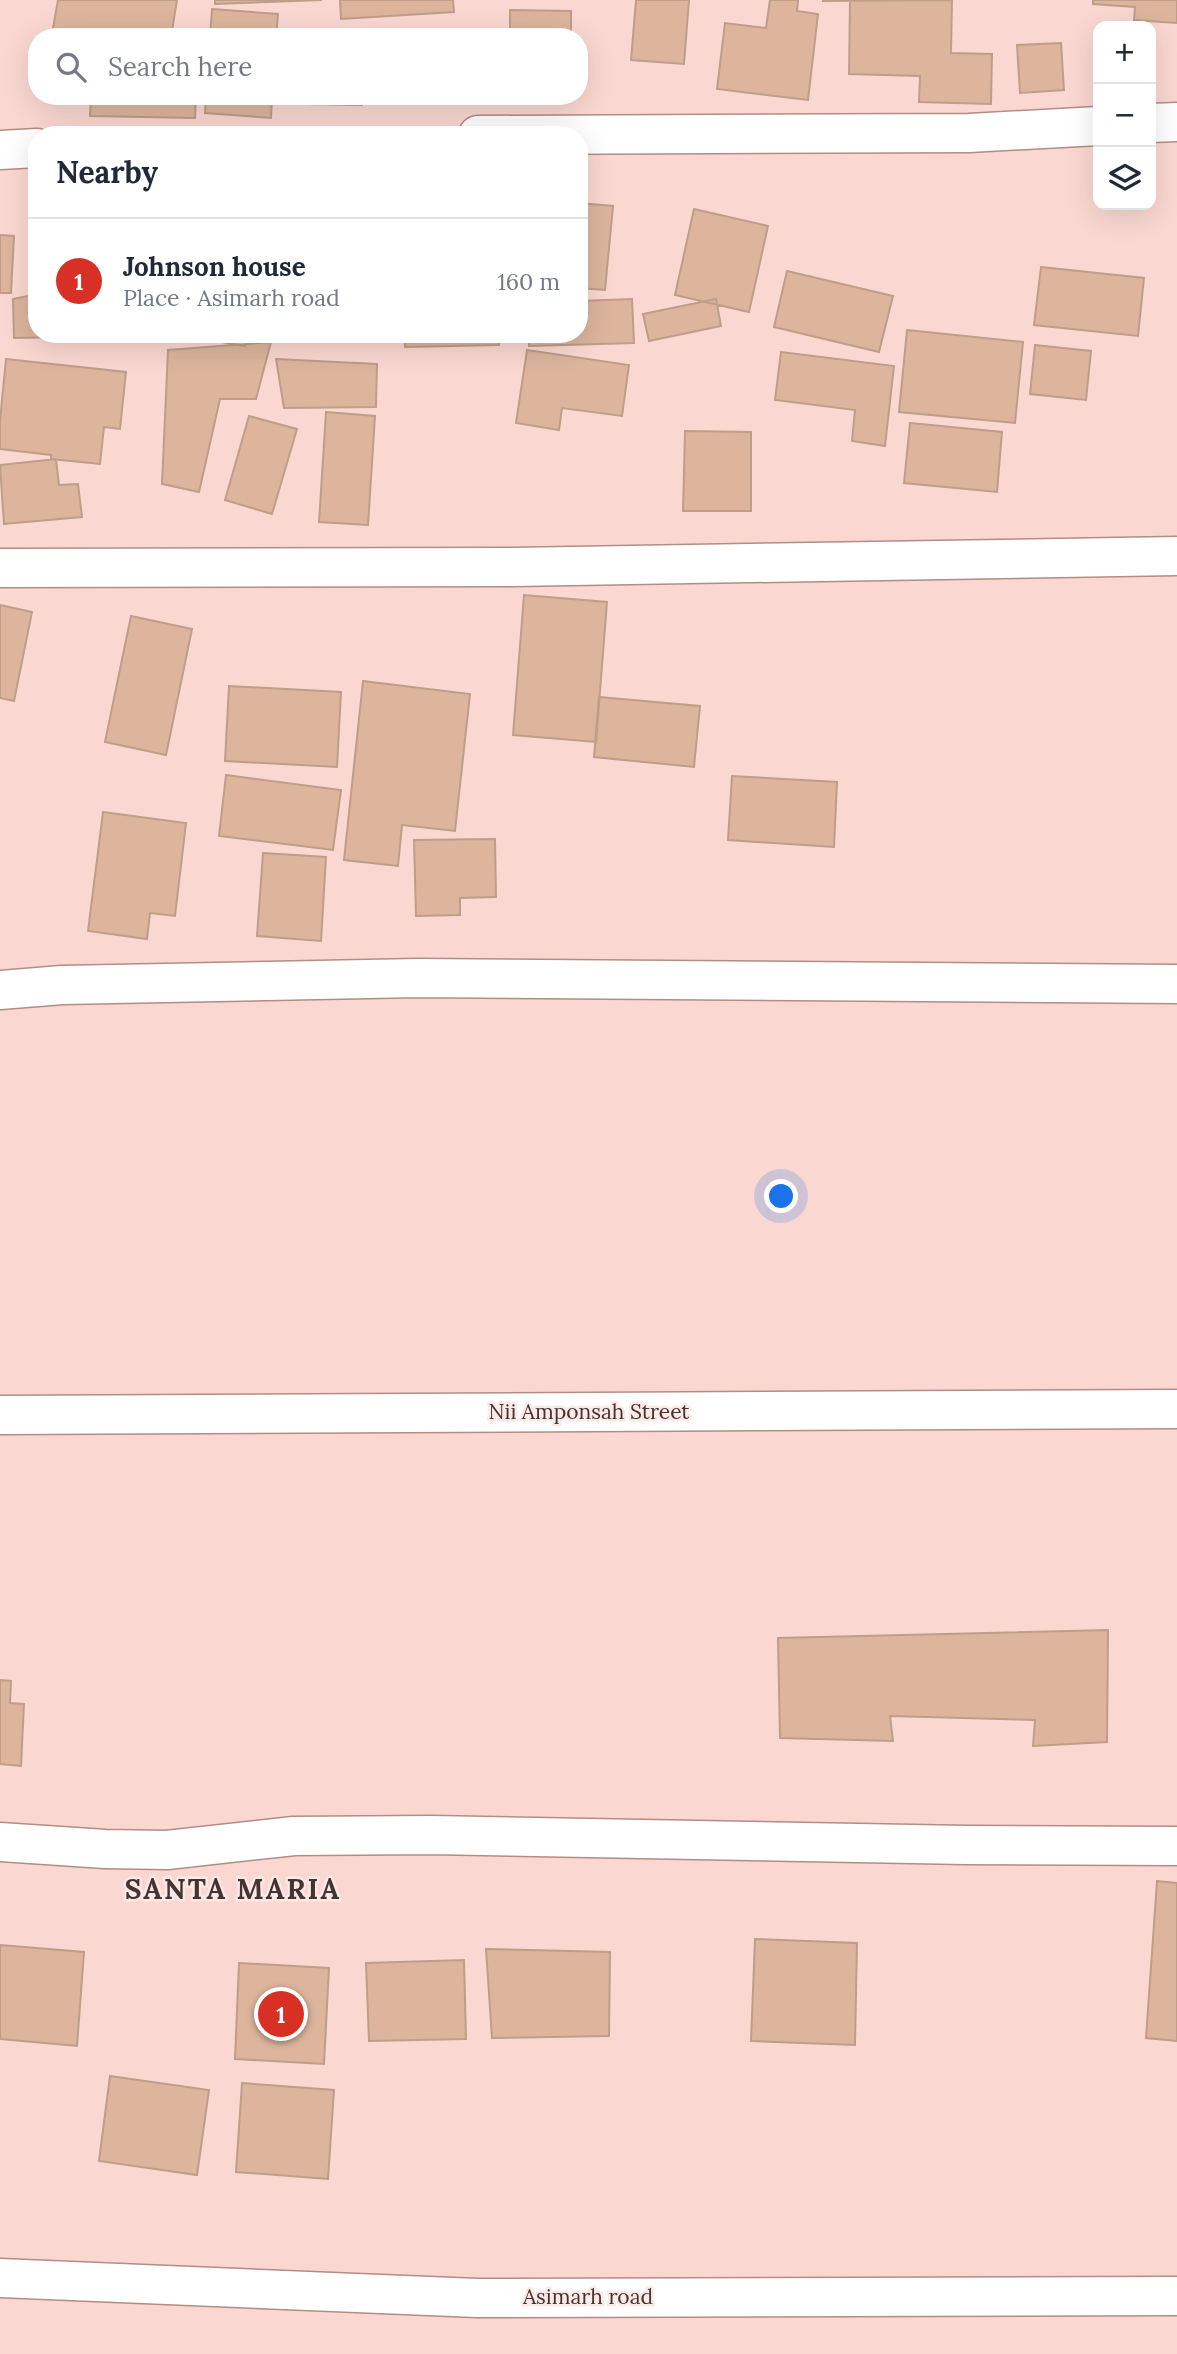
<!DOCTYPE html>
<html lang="en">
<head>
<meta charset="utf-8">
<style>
	:root { --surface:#fff; --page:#f6f6f7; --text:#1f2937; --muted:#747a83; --line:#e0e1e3; --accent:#d93025 }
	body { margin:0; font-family:Lora,serif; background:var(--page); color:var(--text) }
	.controls { position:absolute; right:21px; top:21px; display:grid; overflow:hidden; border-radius:14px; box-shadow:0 7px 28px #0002 }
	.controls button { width:63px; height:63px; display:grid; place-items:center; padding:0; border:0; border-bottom:2px solid var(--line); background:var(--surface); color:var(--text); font:35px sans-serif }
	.you { position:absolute; left:782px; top:1197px; width:24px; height:24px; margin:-18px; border:5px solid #fff; border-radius:50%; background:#1a73e8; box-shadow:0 0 0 10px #1a73e833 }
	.badge { display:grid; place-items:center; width:46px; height:46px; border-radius:50%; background:var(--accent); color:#fff; font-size:23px; font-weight:700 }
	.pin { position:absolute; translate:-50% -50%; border:4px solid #fff; box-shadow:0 2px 7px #0006 }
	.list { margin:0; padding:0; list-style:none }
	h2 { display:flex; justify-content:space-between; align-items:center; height:91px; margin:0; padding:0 28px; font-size:30px }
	h2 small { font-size:23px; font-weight:400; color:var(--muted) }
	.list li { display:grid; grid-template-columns:46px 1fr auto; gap:21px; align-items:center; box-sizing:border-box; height:126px; padding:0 28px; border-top:2px solid var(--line) }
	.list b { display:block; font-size:26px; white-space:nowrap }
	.list p { margin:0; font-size:23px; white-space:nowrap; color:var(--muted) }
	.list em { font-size:23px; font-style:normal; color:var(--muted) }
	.icon { flex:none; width:38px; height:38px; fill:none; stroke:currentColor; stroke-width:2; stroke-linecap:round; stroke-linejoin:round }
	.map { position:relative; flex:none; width:1177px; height:2354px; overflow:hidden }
	.search { position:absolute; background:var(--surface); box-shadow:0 7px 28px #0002; left:28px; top:28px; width:560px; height:77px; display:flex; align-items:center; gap:18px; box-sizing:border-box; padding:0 24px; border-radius:28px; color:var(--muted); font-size:26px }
	.panel { position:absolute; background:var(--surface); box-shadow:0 7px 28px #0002; left:28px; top:126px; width:560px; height:217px; border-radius:28px }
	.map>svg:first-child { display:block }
	.building { fill:#ddb59d; stroke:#be9d89; stroke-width:2 }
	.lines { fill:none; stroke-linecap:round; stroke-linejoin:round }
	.minor-casing { stroke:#b38c85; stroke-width:41 }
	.minor { stroke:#fff; stroke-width:38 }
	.labels { text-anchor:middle; stroke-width:5; stroke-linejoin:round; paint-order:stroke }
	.street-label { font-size:21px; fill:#443330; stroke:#fbe9e6 }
	.district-label { font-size:28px; font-weight:bold; letter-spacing:2px; fill:#443330; stroke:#fbe9e6 }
</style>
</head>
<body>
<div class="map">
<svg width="1177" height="2354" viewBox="0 0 1177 2354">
	<rect width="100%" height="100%" fill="#fad8d1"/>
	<path class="building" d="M58 0H177L171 37H67L52 34Z
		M215 0H322L215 4Z
		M340 0H453L454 12 341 19Z
		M636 0H689L684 64 631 60Z
		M770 0H798L797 11 818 14 808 100 717 89 725 23 766 28Z
		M952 0 951 53 992 54 991 104 919 102 920 76 849 74 850 1H822Z
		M1093 0H1177V23L1134 20 1135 7 1093 4Z
		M212 9 278 14 276 37H210Z
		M510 10 571 11V37H510Z
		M1061 43 1064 90 1020 93 1017 45Z
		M91 96H196L195 118 90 116Z
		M206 96H272L271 118 205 113Z
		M304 96H363L362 105 304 104Z
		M579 203 613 206 605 290 579 288Z
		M694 209 768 226 749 312 675 295Z
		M0 235 14 236 11 293H0Z
		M1041 267 1144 278 1138 336 1034 325Z
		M787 271 893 296 879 352 774 327Z
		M37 294V334H122V336L14 338 13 299Z
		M632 299 634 343 529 346V334H579V301Z
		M716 299 721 326 649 341 643 314Z
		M907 330 1023 342 1015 423 899 412Z
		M175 334H247L245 346Z
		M404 334H498L499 345 405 347Z
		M271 342 256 399H220L199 492 162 484 168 350Z
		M1035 345 1091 351 1086 400 1030 394Z
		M527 350 629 365 622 416 562 408 559 430 516 423Z
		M781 352 894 366 885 446 852 441 855 410 775 400Z
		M6 359 126 372 120 429 104 427 100 464 51 459V455L0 449V421Z
		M276 359 377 364 376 407 284 408Z
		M326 412 375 416 368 525 319 522Z
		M249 416 297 429 272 514 225 500Z
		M910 423 1002 432 997 492 904 483Z
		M685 431 751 432V511H683Z
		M56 459 59 485 78 484 82 517 4 524 0 465Z
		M524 595 607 602 596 742 513 735Z
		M0 605 32 612 14 701 0 698Z
		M131 616 192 629 166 755 105 742Z
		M363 681 470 694 455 831 402 825 398 866 344 860Z
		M229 686 341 692 337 767 225 761Z
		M599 697 700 706 694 767 594 757Z
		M226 775 341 790 333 850 219 836Z
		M732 776 837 782 834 847 728 840Z
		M103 812 186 823 175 916 150 913 147 939 88 931Z
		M495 839 496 897 460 898V915L416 916 414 840Z
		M263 853 326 857 321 941 257 936Z
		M1108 1630 1107 1742 1033 1746 1035 1720 890 1716 893 1741 780 1738 778 1638Z
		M0 1680 11 1681 10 1703 24 1704 21 1766 0 1764Z
		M1157 1881 1177 1883V2041L1146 2038Z
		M755 1939 857 1943 855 2045 751 2041Z
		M0 1945 84 1952 77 2046 0 2039Z
		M486 1949 610 1952 609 2036 492 2038Z
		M464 1960 466 2039 369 2041 366 1963Z
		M239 1963 329 1968 324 2064 235 2059Z
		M110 2076 209 2090 197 2175 99 2161Z
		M242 2083 334 2090 328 2179 236 2172Z"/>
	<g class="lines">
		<g class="minor-casing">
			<path id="minor" d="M1151 123 1177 122
				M478 135 969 133 1098 126
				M0 150 37 148
				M0 568 513 567 1177 556
				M0 990 62 985 418 978 1177 984
				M0 1415 1177 1409
				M0 1842 105 1849 167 1850 294 1836 431 1835 967 1845 1177 1846
				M0 2278 477 2298 1177 2296"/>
		</g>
		<use href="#minor" class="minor"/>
	</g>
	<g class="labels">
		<g class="street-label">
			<text x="589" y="1419">Nii Amponsah Street</text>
			<text x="588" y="2304">Asimarh road</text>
		</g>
		<g class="district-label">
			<text x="233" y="1899">SANTA MARIA</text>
		</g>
	</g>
</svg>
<div class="controls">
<button>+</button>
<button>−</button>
<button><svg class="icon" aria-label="layers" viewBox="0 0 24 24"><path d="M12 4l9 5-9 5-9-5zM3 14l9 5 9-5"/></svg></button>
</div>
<div class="you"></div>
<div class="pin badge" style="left:281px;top:2014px">1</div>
<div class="search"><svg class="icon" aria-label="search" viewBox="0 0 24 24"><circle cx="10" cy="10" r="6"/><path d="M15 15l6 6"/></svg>Search here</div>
<section class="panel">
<h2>Nearby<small></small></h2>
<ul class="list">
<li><span class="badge">1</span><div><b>Johnson house</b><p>Place · Asimarh road</p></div><em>160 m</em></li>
</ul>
</section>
</div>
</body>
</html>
